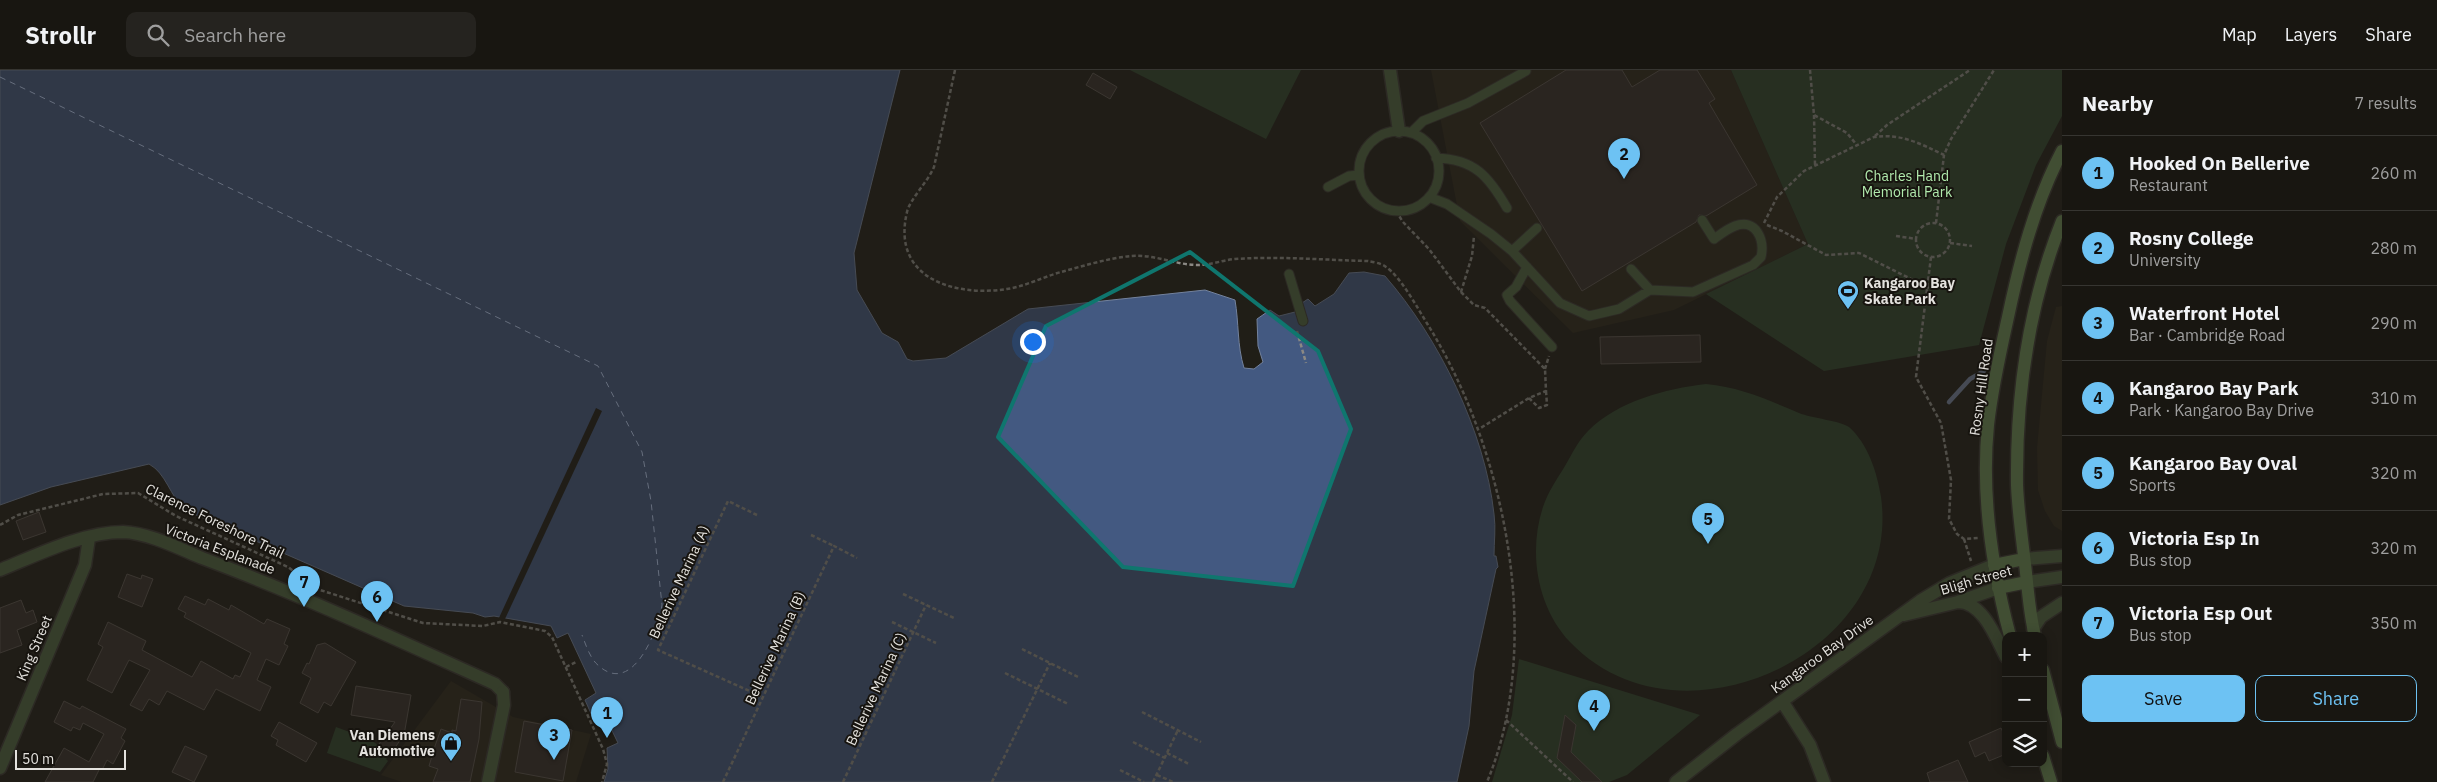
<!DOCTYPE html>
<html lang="en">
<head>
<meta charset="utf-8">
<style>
	:root { --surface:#181611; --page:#25231f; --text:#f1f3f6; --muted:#9f9f9f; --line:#363531; --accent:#6dc2f3 }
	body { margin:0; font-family:"IBM Plex Sans",sans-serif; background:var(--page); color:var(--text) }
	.controls { position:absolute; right:15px; bottom:15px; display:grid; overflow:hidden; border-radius:10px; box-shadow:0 2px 12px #0003 }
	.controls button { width:45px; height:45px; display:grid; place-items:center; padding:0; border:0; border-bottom:1px solid var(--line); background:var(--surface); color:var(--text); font:25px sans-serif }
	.scale { position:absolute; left:15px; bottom:12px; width:111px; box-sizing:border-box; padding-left:5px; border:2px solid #e4e2de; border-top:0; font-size:14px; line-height:18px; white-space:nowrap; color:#e4e2de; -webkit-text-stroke:4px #17140f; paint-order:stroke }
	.you { position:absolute; left:1032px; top:271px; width:18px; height:18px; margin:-12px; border:4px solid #fff; border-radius:50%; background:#1a73e8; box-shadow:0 0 0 8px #1a73e833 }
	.badge { display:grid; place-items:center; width:32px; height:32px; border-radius:50%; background:var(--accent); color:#111; font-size:16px; font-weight:700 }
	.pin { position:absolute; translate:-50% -41px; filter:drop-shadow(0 1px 2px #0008) }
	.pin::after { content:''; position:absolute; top:26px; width:18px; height:15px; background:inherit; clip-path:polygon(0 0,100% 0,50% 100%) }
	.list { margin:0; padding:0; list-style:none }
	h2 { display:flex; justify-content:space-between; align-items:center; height:65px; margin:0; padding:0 20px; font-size:21px }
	h2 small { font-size:16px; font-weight:400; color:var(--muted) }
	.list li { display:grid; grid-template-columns:32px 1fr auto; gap:15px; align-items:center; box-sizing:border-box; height:75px; padding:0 20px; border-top:1px solid var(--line) }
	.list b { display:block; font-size:19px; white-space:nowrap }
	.list p { margin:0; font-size:16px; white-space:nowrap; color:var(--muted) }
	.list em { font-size:16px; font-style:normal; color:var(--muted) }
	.actions { display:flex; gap:10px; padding:15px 20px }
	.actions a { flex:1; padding:11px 0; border:1px solid var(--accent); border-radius:10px; text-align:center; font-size:18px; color:var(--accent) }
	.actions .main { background:var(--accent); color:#111 }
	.icon { flex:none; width:28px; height:28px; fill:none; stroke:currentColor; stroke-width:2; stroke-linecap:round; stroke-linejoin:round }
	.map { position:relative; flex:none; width:2062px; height:712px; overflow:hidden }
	header { display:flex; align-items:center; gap:30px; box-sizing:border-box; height:70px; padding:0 25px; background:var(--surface); border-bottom:1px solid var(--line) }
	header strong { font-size:24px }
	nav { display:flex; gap:28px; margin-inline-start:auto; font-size:18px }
	.search { width:350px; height:45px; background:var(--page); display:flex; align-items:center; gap:12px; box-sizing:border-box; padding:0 18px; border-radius:10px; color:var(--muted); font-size:19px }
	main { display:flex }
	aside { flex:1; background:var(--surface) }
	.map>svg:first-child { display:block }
	.built { fill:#2d281c }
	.green { fill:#2f452e }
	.water { fill:#435981; stroke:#73829d }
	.pier { fill:#201e17 }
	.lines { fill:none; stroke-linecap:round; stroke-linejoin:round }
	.stream { stroke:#73829d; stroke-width:4.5 }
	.ferry { stroke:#b9cff7; stroke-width:1; stroke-dasharray:6 5; stroke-linecap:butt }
	.building { fill:#36302b; stroke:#5b544f }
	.service-casing { stroke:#3b3933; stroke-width:11 }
	.minor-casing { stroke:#3b3933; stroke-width:15 }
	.tertiary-casing { stroke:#3b3933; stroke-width:15 }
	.secondary-casing { stroke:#3b3933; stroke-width:15 }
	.path { stroke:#8b8984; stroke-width:2.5; stroke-dasharray:4 2.5; stroke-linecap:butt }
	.service { stroke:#4e6442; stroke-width:9 }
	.minor { stroke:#4e6442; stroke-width:12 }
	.tertiary { stroke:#4e6442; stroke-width:12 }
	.secondary { stroke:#698b54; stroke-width:12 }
	.marked { fill:none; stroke:#0f766e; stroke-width:4; stroke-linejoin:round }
	.labels { text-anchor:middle; stroke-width:4; stroke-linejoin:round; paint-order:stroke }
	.park-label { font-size:14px; fill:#b1eaad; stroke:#17140f }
	.poi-label { font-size:14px; font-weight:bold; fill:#e4e2de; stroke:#17140f; text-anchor:start }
	.street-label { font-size:14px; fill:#e4e2de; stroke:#17140f }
</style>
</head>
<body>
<header>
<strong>Strollr</strong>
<div class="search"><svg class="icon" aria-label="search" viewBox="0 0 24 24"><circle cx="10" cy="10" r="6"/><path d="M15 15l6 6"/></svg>Search here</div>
<nav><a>Map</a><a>Layers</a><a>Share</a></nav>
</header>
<main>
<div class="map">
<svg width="2062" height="712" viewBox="0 0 2062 712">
	<rect width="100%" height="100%" fill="#201e17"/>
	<path class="built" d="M1431 0H1731L1808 174 1674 240 1573 263 1460 151Z
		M2062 236V461L2054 456 2045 441 2038 420 2037 378 2047 271 2056 237Z
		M451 611 513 647 591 664 576 712H402L381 705Z"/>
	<path class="green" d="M1130 0H1301L1266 69Z
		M1731 0H2062V46L2036 95 2006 174 1979 275 1824 301 1706 224 1808 174Z
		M1706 314C1740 317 1768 330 1799 343 1811 348 1841 351 1849 357 1868 374 1877 402 1881 427 1903 584 1678 686 1570 572 1537 537 1528 482 1543 437 1548 422 1557 409 1565 396 1572 384 1578 371 1588 361 1618 331 1665 319 1706 314Z
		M1519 589 1700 645 1627 705 1609 712H1492L1512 645Z
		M336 657 371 670 390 684 386 689 388 691 380 702 327 683Z"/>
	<path class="water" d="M0 0H900L854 183 857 220 882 263 898 272 907 289 913 291 946 288 1028 239 1205 220 1235 230C1239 253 1237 275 1244 298L1254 299 1263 292 1258 276 1257 249 1270 240 1279 246 1303 240 1302 233 1308 229 1315 236 1334 224 1349 203 1364 202 1385 206C1439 268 1485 362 1494 444 1496 458 1494 472 1494 486H1496L1498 497 1496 499 1474 601 1469 656 1457 712H604L608 699 607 678 618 673 604 644 593 648 585 630 596 623 568 563 557 568 551 556 494 546 485 547 473 543 404 536 185 440C170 426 166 403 149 394L51 417 0 435Z"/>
	<path class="pier" d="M596 338 602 341 505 549 504 551 498 550Z"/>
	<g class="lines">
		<path class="stream" d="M1949 332 1970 309 1984 301"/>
		<path class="ferry" d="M0 7 598 296 642 382 651 431 662 535C658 560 633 626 599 596 590 589 586 575 582 565"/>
	</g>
	<path class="building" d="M1566 0H1622L1632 17 1660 0H1697L1715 29 1709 33 1757 115 1706 146 1699 145 1696 152 1582 221 1480 53Z
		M1093 3 1117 17 1110 29 1086 15Z
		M1700 265 1701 292 1601 294 1600 267Z
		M39 442 46 462 23 470 16 451Z
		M127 504 141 509 142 505 153 509 142 537 118 527Z
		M185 526 205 535 208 529 229 540 231 535 264 554 267 549 290 559 284 574 288 576 279 595 266 589 257 610 271 617 260 641 216 619 204 640 167 621 159 635 149 629 142 641 130 635 150 600 129 590 112 623 87 610 103 577 98 574 108 552 146 571 142 580 192 607 201 591 233 609 235 605 240 607 251 583 184 547 186 543 178 539Z
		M21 530 26 543 33 540 37 552 17 560 22 575 0 583V538Z
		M325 573 356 592 331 636 324 632 318 643 300 633 311 608 302 603 307 593 309 594 317 575Z
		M356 616 411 625 404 665 391 683 379 674 395 652 351 645Z
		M461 629 482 632 479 669 470 712H433L438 699 429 696 435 676 441 659 452 663V660L456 661Z
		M64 631 80 639 82 636 126 659 121 668 125 671 113 694 107 690 102 700 100 698 93 712H45L64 678 89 692 104 664 83 653 80 660 73 657 71 661 54 652Z
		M1565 645 1576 655 1571 682 1602 712H1582L1557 688Z
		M524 651 572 660 563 711 515 702Z
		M279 652 317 673 306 692 276 675 278 670 271 666Z
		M2001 658 2006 669V684L1989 691 1985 682 1975 687 1969 672Z
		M185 676 207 686 194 712 172 702Z
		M1958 690 1968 712H1930L1927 703Z"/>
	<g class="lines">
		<g class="service-casing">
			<path id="service" d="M1359 101a40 40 0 1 1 80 0a40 40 0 1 1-80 0Z
				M1411 63 1423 51 1468 33 1526 1
				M1436 88C1475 89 1489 107 1507 138
				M1328 117 1349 106 1359 105
				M1429 127 1447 134 1491 164 1512 181 1560 233 1589 246 1619 239 1650 220 1693 222 1753 195 1761 187C1765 170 1756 148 1735 156 1727 159 1721 164 1714 169L1702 150
				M1512 181 1537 158
				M1527 197 1516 217 1507 225 1510 231 1552 277
				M1631 199 1650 220
				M1289 204 1303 251"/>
		</g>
		<g class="minor-casing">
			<path id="minor" d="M1390 0 1399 61
				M0 500C37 485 83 462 123 462 149 463 178 478 202 488 301 525 398 570 495 614L503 622
				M1958 532C1983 532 1996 568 2006 587
				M1904 545 1958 532 1998 518
				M1782 631 1810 675 1824 712
				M0 698 85 495 89 468
				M1676 712 1737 664 1920 531 1950 513 1994 495"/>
		</g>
		<g class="tertiary-casing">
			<path id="tertiary" d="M2024 489 2062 486
				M2027 512 2062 507
				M2033 559 2041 547 2062 533
				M488 712 504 635 503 622"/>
		</g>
		<g class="secondary-casing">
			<path id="secondary" d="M1994 495 2024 489
				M1998 518 2027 512
				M2010 566C1992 498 1981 425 1988 355 1992 318 2000 283 2008 247 2020 190 2035 133 2062 81
				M2035 566C2029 542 2028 518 2025 494 2022 468 2018 441 2017 415 2016 326 2029 233 2062 151
				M2043 600 2062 672
				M2043 686 2051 712"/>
		</g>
		<path class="path" d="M955 0 934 97C927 113 910 129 907 142 891 209 955 227 1007 219 1026 216 1043 207 1061 202 1083 196 1109 188 1131 186 1155 184 1175 195 1198 195 1211 195 1223 190 1235 189 1279 186 1324 190 1368 191 1373 192 1381 193 1386 197 1401 207 1418 239 1428 255 1505 379 1545 573 1487 712
			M1810 0 1814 45 1847 63 1856 74
			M1814 45 1815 95
			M1875 66 1887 55 1970 0
			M1396 141 1403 152 1429 179 1461 222 1472 186 1474 166
			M1764 153 1777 127 1804 101 1874 67C1901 63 1921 74 1944 85
			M1936 153 1944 85 1951 69 1994 0
			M1916 170a17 17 0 1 1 34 0a17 17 0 1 1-34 0Z
			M1767 155 1782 161 1826 185 1859 183 1929 218
			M1896 166 1917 169
			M1950 173 1972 176
			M1931 187 1916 307 1941 353 1951 410 1949 449 1957 464 1964 469 1979 468
			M1461 222 1474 235 1485 238 1545 299 1546 321 1529 328 1479 359
			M1297 261 1306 293
			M1545 299 1549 286
			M1529 328 1539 338 1547 335 1546 321
			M757 445 728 431 658 580 763 627
			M0 455 18 445 103 424 138 423 176 446 288 497 317 519 423 553 483 556 500 552 545 561 552 567 603 679 607 694 602 712
			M811 465 834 476
			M1964 469 1971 491
			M903 524 954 548
			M892 552 936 573
			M1022 579 1078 607
			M566 597 576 592
			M1005 603 1068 634
			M1142 642 1201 672
			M1506 650 1573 712
			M1133 672 1165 688
			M1167 683 1189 694
			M1120 700 1144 712
			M1157 705 1173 712
			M723 712 834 476 857 488
			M843 712 926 535
			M992 712 1050 593
			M1153 712 1178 660"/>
		<use href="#service" class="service"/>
		<use href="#minor" class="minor"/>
		<use href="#tertiary" class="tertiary"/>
		<use href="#secondary" class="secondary"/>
	</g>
	<path d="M0 0H2062V712H0ZM1190 182 1318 281 1351 359 1293 516 1123 497 998 367 1046 256Z" fill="#201e17" fill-opacity=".55" fill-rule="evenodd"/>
	<path class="marked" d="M1190 182 1318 281 1351 359 1293 516 1123 497 998 367 1046 256Z"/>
	<defs>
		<g id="stadium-pin" transform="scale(1.125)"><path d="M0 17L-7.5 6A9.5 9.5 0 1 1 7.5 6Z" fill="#6dc2f3" stroke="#17140f"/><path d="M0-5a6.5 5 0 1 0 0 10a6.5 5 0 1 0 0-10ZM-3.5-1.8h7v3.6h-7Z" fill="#111"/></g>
		<g id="shop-pin" transform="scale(1.125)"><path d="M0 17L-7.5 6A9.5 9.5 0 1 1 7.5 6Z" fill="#6dc2f3" stroke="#17140f"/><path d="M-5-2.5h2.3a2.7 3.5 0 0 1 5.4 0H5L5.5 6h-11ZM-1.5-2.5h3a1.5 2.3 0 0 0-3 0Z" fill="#111"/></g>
	</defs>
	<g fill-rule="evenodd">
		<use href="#stadium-pin" x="1848" y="221"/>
		<use href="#shop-pin" x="451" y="673"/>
	</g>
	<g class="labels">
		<g class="park-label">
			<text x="1907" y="111">Charles Hand<tspan x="1907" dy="16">Memorial Park</tspan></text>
		</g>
		<g class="poi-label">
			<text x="1864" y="218">Kangaroo Bay<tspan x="1864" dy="16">Skate Park</tspan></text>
			<text x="435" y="670" text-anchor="end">Van Diemens<tspan x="435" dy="16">Automotive</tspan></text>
		</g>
		<g class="street-label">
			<text transform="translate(1981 317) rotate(-82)" y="5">Rosny Hill Road</text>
			<text transform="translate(215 451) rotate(26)" y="5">Clarence Foreshore Trail</text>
			<text transform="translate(220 479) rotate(21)" y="5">Victoria Esplanade</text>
			<text transform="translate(1976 510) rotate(-16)" y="5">Bligh Street</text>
			<text transform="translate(679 512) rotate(-65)" y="5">Bellerive Marina (A)</text>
			<text transform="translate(34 578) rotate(-67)" y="5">King Street</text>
			<text transform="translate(775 578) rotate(-65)" y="5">Bellerive Marina (B)</text>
			<text transform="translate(1822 584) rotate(-36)" y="5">Kangaroo Bay Drive</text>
			<text transform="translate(876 619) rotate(-65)" y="5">Bellerive Marina (C)</text>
		</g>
	</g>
</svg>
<div class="controls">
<button>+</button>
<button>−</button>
<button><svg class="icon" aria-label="layers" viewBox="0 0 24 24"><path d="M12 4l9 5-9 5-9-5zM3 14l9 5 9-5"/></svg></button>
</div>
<div class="scale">50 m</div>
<div class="you"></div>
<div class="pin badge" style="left:607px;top:668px">1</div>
<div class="pin badge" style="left:1624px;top:109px">2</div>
<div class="pin badge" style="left:554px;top:690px">3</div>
<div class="pin badge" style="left:1594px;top:661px">4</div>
<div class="pin badge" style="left:1708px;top:474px">5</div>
<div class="pin badge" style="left:377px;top:552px">6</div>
<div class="pin badge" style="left:304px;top:537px">7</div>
</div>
<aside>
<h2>Nearby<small>7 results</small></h2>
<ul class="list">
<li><span class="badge">1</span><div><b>Hooked On Bellerive</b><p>Restaurant</p></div><em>260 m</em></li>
<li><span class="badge">2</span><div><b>Rosny College</b><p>University</p></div><em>280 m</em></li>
<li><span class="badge">3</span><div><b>Waterfront Hotel</b><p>Bar · Cambridge Road</p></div><em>290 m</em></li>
<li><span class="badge">4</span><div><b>Kangaroo Bay Park</b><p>Park · Kangaroo Bay Drive</p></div><em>310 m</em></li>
<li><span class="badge">5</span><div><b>Kangaroo Bay Oval</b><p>Sports</p></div><em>320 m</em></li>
<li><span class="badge">6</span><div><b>Victoria Esp In</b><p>Bus stop</p></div><em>320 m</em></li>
<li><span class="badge">7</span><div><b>Victoria Esp Out</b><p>Bus stop</p></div><em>350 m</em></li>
</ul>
<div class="actions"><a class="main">Save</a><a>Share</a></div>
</aside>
</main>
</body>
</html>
